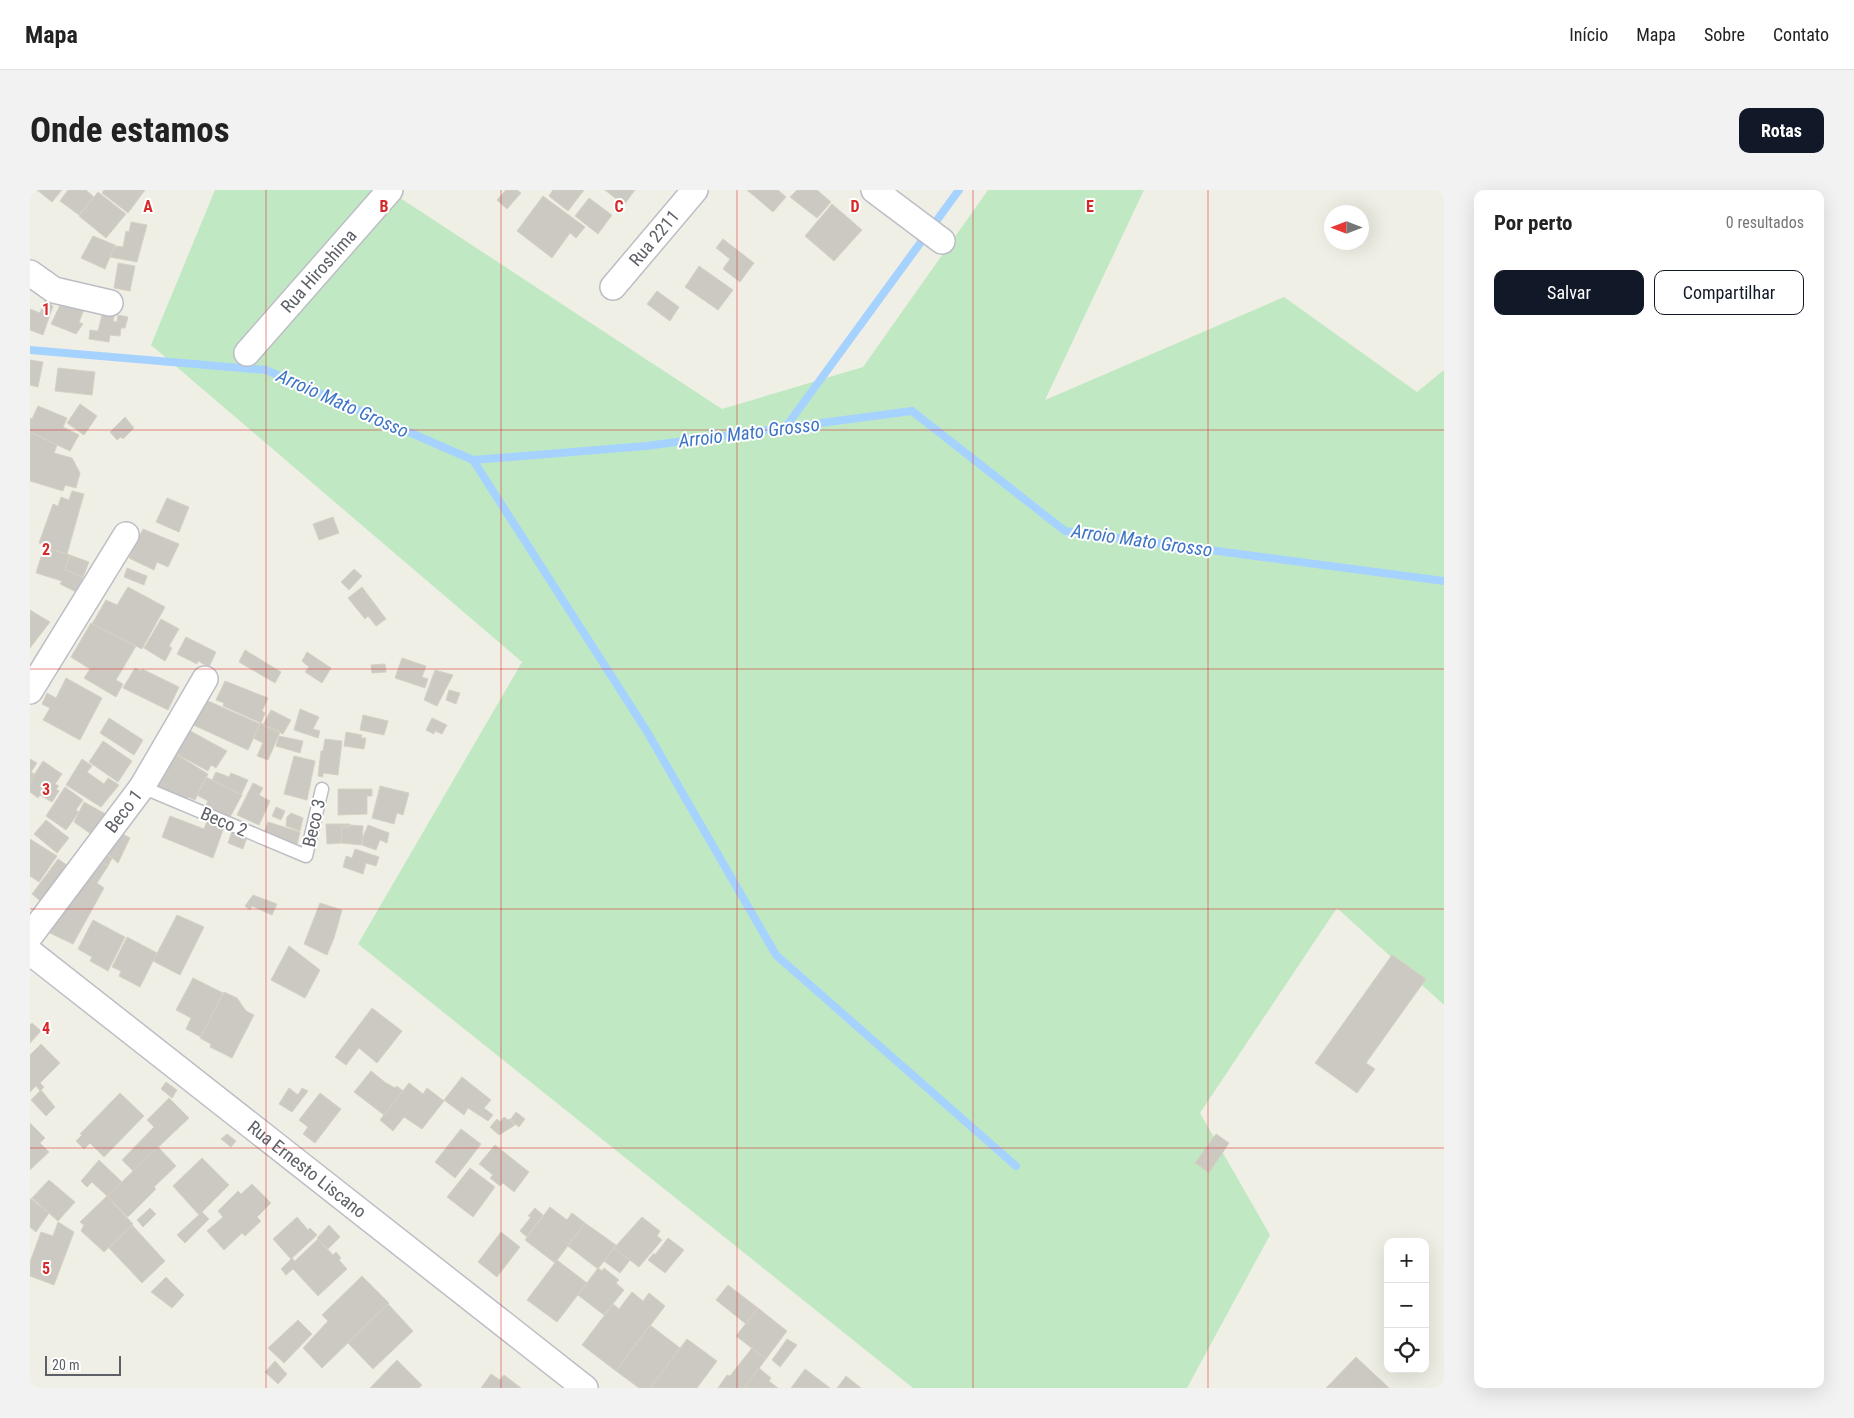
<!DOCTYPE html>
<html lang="pt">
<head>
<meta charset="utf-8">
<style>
	:root { --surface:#fff; --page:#f2f2f2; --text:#222; --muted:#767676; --line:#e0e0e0; --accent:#111827 }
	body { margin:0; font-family:"Roboto Condensed",sans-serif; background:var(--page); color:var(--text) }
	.controls { position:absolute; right:15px; bottom:15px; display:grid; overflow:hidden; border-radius:10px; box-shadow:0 5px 20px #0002 }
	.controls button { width:45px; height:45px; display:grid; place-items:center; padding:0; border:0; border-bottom:1px solid var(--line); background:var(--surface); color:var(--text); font:25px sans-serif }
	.compass { position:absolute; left:1294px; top:15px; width:45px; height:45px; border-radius:50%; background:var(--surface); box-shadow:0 5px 20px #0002; rotate:270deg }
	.scale { position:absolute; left:15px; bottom:12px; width:76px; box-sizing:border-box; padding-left:5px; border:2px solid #5d6067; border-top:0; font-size:14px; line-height:18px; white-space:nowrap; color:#5d6067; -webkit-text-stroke:4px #fff; paint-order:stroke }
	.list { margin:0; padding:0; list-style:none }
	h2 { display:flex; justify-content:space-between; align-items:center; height:65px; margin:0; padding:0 20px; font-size:21px }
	h2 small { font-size:16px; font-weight:400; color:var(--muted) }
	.actions { display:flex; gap:10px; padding:15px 20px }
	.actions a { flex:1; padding:11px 0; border:1px solid var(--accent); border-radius:10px; text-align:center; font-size:18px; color:var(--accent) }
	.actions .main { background:var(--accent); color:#fff }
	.icon { flex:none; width:28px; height:28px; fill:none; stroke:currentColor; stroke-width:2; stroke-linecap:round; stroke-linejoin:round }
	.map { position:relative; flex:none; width:1414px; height:1198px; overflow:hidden; border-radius:10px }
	header { display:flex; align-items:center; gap:30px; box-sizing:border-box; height:70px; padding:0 25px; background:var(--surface); border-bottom:1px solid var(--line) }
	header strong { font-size:24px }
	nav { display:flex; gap:28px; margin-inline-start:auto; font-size:18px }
	.intro { display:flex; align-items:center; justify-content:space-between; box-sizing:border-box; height:120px; padding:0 30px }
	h1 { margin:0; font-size:35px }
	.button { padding:12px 22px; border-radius:10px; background:var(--accent); color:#fff; font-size:18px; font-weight:700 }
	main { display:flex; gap:30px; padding:0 30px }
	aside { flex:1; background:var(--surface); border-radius:10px; box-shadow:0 5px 20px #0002 }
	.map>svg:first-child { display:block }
	.green { fill:#c0e9c3 }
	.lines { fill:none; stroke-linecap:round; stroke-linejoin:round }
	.stream { stroke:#a6d2ff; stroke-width:8 }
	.building { fill:#cbc9c2; stroke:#d6d1c3 }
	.lane-casing { stroke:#bdbec5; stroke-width:15 }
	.street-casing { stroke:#bdbec5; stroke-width:28 }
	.lane { stroke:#fff; stroke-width:12 }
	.street { stroke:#fff; stroke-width:25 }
	.grid { fill:none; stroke:#d62828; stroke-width:1; stroke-opacity:0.55 }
	.labels { text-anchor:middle; stroke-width:4; stroke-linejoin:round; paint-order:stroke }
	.street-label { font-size:18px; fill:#5d6067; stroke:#fff }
	.water-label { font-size:19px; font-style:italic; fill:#3d75c4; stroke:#fff }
	.grid-label { font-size:16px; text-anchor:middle; font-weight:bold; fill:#d62828; stroke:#fff; stroke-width:4; stroke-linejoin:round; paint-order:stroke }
</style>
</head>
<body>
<header>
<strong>Mapa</strong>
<nav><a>Início</a><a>Mapa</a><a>Sobre</a><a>Contato</a></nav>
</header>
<div class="intro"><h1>Onde estamos</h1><a class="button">Rotas</a></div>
<main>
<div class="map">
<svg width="1414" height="1198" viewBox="0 0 1414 1198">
	<rect width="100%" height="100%" fill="#f0efe5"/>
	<path class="green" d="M185 0H358L692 219 833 177 958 0H1114L1015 210 1254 107 1387 202 1414 180V815L1307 718 1170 923 1240 1045 1157 1198H883L328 754 492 472 121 155Z"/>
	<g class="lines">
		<path class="stream" d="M0 160 236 180 443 270 616 256 882 221 1035 341 1414 391
			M755 238 929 0
			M443 270 616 540 746 765 986 976"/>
	</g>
	<path class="building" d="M7 0H32L22 12Z
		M38 0H56L64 7 49 25 30 11Z
		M74 0H115L98 23 72 3Z
		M476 0H487L491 3 477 19 467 10Z
		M523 0H554L538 21 519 6Z
		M575 0H605L594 15Z
		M717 0H748L756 7 743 22Z
		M767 0H787L801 12 787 28 760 7Z
		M68 2 96 24 76 48 49 26Z
		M513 6 555 37 546 48 540 43 522 68 487 41Z
		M559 8 582 25 568 44 545 26Z
		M802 14 832 40 804 71 775 46Z
		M101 32 117 35 107 72 80 67 85 56 93 57 96 41 99 42Z
		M63 46 85 55 75 79 51 68Z
		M693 49 724 73 710 92 693 79 700 69 686 58Z
		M88 73 105 76 100 101 84 98Z
		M669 76 703 100 688 120 655 97Z
		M627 101 649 117 640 131 617 114Z
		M34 107 55 117 49 132 53 134 46 144 21 134Z
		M15 110 23 116 13 145 0 140V119L10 123Z
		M73 121 85 124 83 131 87 132 88 125 98 127 95 138H91L90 146 80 145 79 152 59 149 60 140 68 141Z
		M0 170 13 172 8 197 0 195Z
		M28 178 65 182 62 205 25 201Z
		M50 214 67 226 54 245 37 233Z
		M8 216 37 228 33 237 49 245 40 261 0 242V228L2 229Z
		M95 227 104 238 93 249 91 247 87 250 80 242Z
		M0 242 27 255 24 263 42 268 50 283 46 298 35 295 33 301 0 291Z
		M42 301 54 304 37 364 14 357 15 355 9 353 23 314 28 316 31 307 39 310Z
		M137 308 159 317 149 342 126 332Z
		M303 327 309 343 289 350 283 334Z
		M113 339 149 354 138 377 127 372 124 380 99 368Z
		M14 357 40 365 35 380 53 387 46 402 30 394 32 391 6 383Z
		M40 365 59 372 53 387 35 380Z
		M97 378 117 386 114 395 94 387Z
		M324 379 332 386 319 400 311 392Z
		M98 397 135 417 112 459 62 434 76 410 87 415Z
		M332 397 356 429 346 436 338 426 335 429 318 408Z
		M0 420 20 432 0 458Z
		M131 429 149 439 139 456 142 458 135 471 114 458Z
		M61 433 106 456 86 490 93 494 86 507 54 488 60 479 41 467Z
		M156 447 186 462 179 477 168 471 167 474 147 464Z
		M215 460 251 482 245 493 209 472Z
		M277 462 301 478 292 493 275 482 279 477 272 471Z
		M372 468 396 476 392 487 398 489 395 498 365 488Z
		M355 474 356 482 342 483 341 475Z
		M105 478 111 481 112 479 149 497 138 520 93 498Z
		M405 480 423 485 407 516 394 510Z
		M36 488 72 508 50 550 13 530 20 518 12 514 17 503 26 508Z
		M195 491 238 508 232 521 235 523 231 533 193 516 194 513 186 510Z
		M419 500 430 503 426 514 416 510Z
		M167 506 230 534 218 560 159 533Z
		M270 519 289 527 283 539 290 541 288 548 264 540Z
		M241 520 261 530 253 544 233 535Z
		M333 525 358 531 354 545 330 540Z
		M79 528 113 550 104 565 70 543Z
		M402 528 417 535 412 544 405 541 404 544 396 540Z
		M230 533 250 542 238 570 227 566 233 553 223 548Z
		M153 537 197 561 186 578 181 575 178 581 141 561Z
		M316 542 332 545 331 548H336L334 559 314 556Z
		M249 546 273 551 270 563 246 556Z
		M295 549 312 551 308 585 293 583V587L288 586 291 561H293Z
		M73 551 102 571 88 592 59 572Z
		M141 561 178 584 165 610 158 607 155 612 115 597Z
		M264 566 285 571 277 610 254 604Z
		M0 569 7 573 1 582 4 584 0 591Z
		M52 569 62 576 57 582 74 594 78 588 89 595 71 617 36 595Z
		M13 571 32 584 25 594 29 596 26 599 29 601 22 612 10 605 8 608 0 602V591Z
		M186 582 199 587 201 583 218 590 211 605 182 590Z
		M176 587 212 605 199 629 175 617 178 611 167 605Z
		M223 593 233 598 229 605 240 611 229 635 207 625Z
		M350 596 379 603 373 625 367 623 364 634 342 628Z
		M35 597 53 610 46 620 49 622 36 640 16 626Z
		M308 599H342V606H337V624L308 625Z
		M54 612 79 626 64 646 44 632Z
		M246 617 255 621 251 630 242 626Z
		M261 623 273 628 270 641 256 636 257 627Z
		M140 626 174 639 177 631 194 637 183 668 132 647Z
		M16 630 39 648 27 663 4 644Z
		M238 632 270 642 267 655 235 641Z
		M296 634H320V637H312L311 653 297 654Z
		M320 635 333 636 332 655 311 653 312 637Z
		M338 635 359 643 357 653 350 650 346 660 332 655V649Z
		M85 640 100 648 88 673 72 659Z
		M202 641 217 647 213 659 198 653Z
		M0 649 27 666 9 692 0 686Z
		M325 659 349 667 346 676 336 673 333 684 313 677 316 666 322 668Z
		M70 661 82 668 78 676 66 669Z
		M64 668 78 676 67 693 74 698 43 754 20 743 22 741 15 737Z
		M28 669 41 678 14 714 2 704Z
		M223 705 247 714 242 725 222 716 220 720 215 716Z
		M290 713 312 720 304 748 297 765 274 754Z
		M147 725 174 737 150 785 123 771Z
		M63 730 95 747 78 781 60 771 62 767 48 759Z
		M97 747 127 763 110 797 89 786 91 781 82 777Z
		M259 756 290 780 275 808 241 790Z
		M1362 765 1396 789 1336 873 1345 879 1327 903 1285 873Z
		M163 788 193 803 171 847 156 839 161 828 146 820Z
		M194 802 207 808 216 821 224 825 202 868 180 857 181 854 170 848Z
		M342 818 372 841 347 873 329 858 316 875 305 867Z
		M2 833 11 841 0 853V835Z
		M11 854 30 873 10 893 14 897 10 901 6 896 0 902V865Z
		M341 881 356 893 365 898 367 896 373 901 354 925 324 902Z
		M432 887 461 910 454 918 463 925 458 931 438 918 434 925 414 910Z
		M136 892 147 900 142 908 131 899Z
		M379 893 393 904 397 898 414 911 392 939 374 927 363 941 350 930Z
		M259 898 268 905 272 898 278 901 262 922 249 914Z
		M11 900 25 917 16 926 1 910Z
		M90 903 114 926 74 967 60 953 54 959 46 951 52 945 50 944Z
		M290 903 311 919 285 953 273 944 278 937 269 930Z
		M139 908 159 928 103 981 92 970 124 937 117 930Z
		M486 922 495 929 489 937 480 930Z
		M474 927 478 930 480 929 485 935 469 945 460 937 467 929 470 932Z
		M0 933 15 948 10 953 19 962 0 980Z
		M431 939 451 954 425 988 405 972Z
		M197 944 206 951 201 957 191 949Z
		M1186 944 1199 953 1179 983 1165 973Z
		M465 955 499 982 484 1002 473 993 470 996 460 988 463 985 449 974Z
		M128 957 146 976 124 997 126 999 98 1027 77 1006Z
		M172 968 199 995 169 1025 143 996Z
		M69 970 92 992 77 1006 62 992 57 997 51 991Z
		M440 978 465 997 443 1027 417 1007Z
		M19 990 45 1012 28 1031 2 1008Z
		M222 994 241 1013 227 1027 231 1031 215 1046 212 1043 194 1060 177 1041 193 1027 188 1021 208 1001 211 1004Z
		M77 1006 103 1034 74 1062 51 1041 54 1035 50 1032Z
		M0 1008 19 1023 6 1042 0 1037Z
		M520 1017 537 1030 542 1023 555 1033 525 1073 495 1050Z
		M120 1018 126 1024 113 1037 107 1030Z
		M505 1018 513 1025 497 1047 490 1041 501 1027 498 1026Z
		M172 1022 179 1029 155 1053 147 1045Z
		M267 1027 278 1040 280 1038 287 1045 261 1069 243 1049Z
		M612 1027 630 1041 627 1046 632 1050 609 1077 584 1058Z
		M28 1032 44 1042 24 1095 0 1086V1072L11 1042 23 1046Z
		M555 1033 586 1055 568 1079 538 1056Z
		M102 1035 135 1071 112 1093 79 1058Z
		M299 1035 310 1047 298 1059 287 1048Z
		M471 1042 490 1057 467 1087 448 1072Z
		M638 1048 654 1060 635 1083 618 1070 624 1063 625 1065Z
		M288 1049 303 1065 306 1062 311 1068 309 1070 317 1079 288 1106 263 1079 256 1085 251 1079 262 1068 265 1071Z
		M584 1058 600 1070 590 1083 574 1071Z
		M527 1070 557 1093 527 1132 497 1110Z
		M568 1078 572 1081 574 1078 589 1090 586 1093 594 1100 574 1125 548 1105Z
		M332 1086 359 1113 292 1178 273 1158 298 1131 292 1125Z
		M136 1087 154 1105 142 1118 121 1102Z
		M698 1095 728 1118 716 1134 686 1110Z
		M602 1102 613 1111 619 1103 635 1116 586 1181 552 1155 583 1114 589 1119Z
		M358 1114 383 1141 343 1179 318 1153Z
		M728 1118 757 1141 736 1169 706 1146Z
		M268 1130 282 1144 254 1173 238 1158Z
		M620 1135 650 1158 620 1198H609L586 1181Z
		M657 1149 687 1171 667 1198H620Z
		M757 1149 767 1155 750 1177 742 1170Z
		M722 1158 736 1169 714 1198H688L697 1185 700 1186Z
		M1326 1167 1359 1198H1296Z
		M367 1170 392 1195 389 1198H340Z
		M245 1171 257 1184 248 1194 235 1182Z
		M729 1178 741 1188 739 1191 748 1198H714Z
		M775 1179 800 1198H761Z
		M461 1184 470 1190 474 1185 491 1198H451Z
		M816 1186 831 1198H807Z"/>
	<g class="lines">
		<g class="lane-casing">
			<path id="lane" d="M112 597 276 666 292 599"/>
		</g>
		<g class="street-casing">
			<g id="street">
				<path d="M844 0 912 51"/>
				<path d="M0 83 24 100 80 113"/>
				<path id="s1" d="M583 97 665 0"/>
				<path id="s2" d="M217 163 360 0"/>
				<path d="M0 501 96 345"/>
				<path id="s3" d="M0 746 112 597 175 489"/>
				<path id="s4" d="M0 762 555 1198"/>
			</g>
		</g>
		<use href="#lane" class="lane"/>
		<use href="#street" class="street"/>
	</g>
	<path class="grid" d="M236 0V1198M471 0V1198M707 0V1198M943 0V1198M1178 0V1198M0 240H1414M0 479H1414M0 719H1414M0 958H1414"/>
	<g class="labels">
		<g class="street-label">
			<text dy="6" stroke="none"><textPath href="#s1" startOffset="64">Rua 2211</textPath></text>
			<text dy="6" stroke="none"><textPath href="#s2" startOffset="109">Rua Hiroshima</textPath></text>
			<text dy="6" stroke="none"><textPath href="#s3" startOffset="156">Beco 1</textPath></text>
			<text transform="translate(194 632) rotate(23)" y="6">Beco 2</text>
			<text transform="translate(284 633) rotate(-77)" y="6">Beco 3</text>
			<text dy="6" stroke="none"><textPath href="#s4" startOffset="352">Rua Ernesto Liscano</textPath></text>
		</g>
		<g class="water-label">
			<text transform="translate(313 213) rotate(24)" y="7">Arroio Mato Grosso</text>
			<text transform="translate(719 242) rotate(-7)" y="7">Arroio Mato Grosso</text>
			<text transform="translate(1112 350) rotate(8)" y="7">Arroio Mato Grosso</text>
		</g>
	</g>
	<g class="grid-label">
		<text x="118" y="22">A</text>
		<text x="354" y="22">B</text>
		<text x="589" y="22">C</text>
		<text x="825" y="22">D</text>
		<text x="1060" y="22">E</text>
		<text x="16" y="125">1</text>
		<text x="16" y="365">2</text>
		<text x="16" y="605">3</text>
		<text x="16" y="844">4</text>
		<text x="16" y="1084">5</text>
	</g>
</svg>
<div class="controls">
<button>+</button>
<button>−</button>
<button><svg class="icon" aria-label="locate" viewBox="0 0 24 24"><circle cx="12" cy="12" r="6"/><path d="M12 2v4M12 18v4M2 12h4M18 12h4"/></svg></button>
</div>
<svg class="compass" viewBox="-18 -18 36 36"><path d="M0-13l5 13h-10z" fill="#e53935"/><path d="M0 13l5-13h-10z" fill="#767676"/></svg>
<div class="scale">20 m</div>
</div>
<aside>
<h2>Por perto<small>0 resultados</small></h2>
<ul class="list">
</ul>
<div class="actions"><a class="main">Salvar</a><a>Compartilhar</a></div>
</aside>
</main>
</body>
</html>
